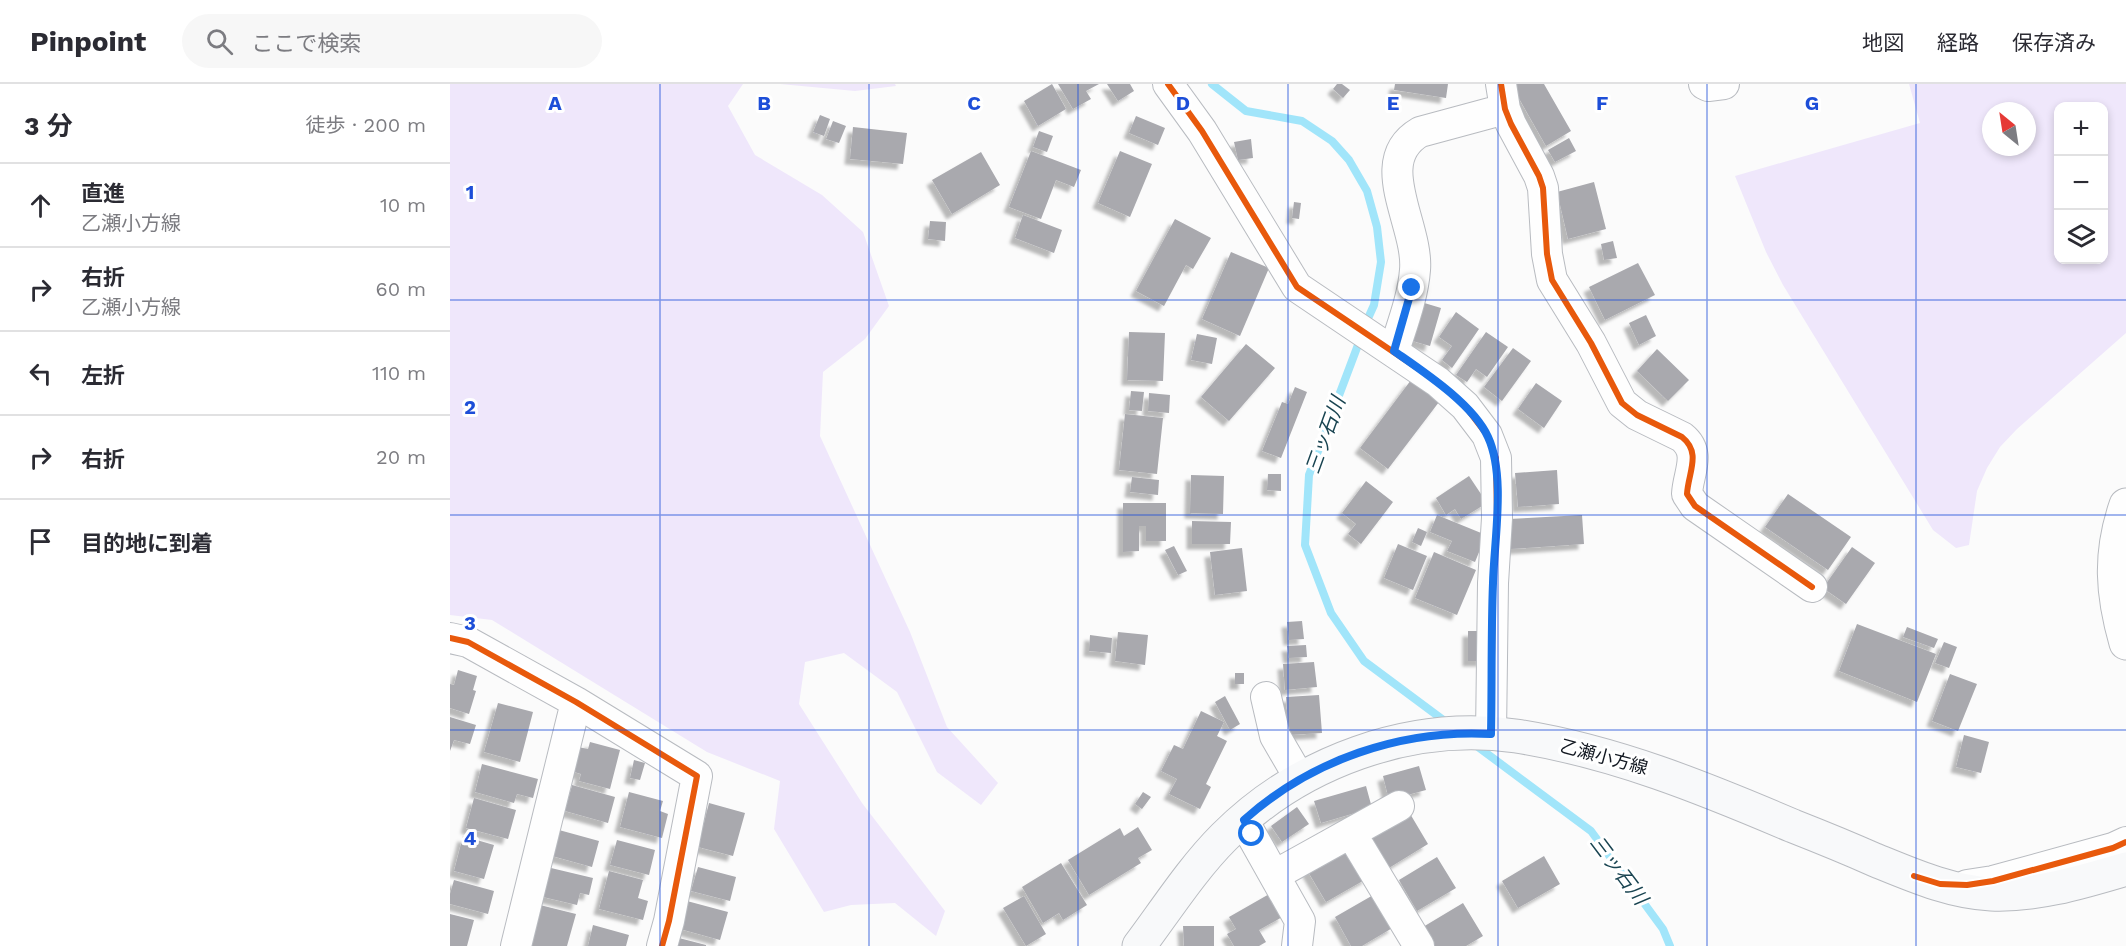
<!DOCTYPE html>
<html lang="ja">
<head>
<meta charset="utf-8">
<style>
	:root { --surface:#fff; --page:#f7f7f7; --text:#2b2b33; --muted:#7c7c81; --line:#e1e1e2 }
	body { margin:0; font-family:"Work Sans","Noto Sans JP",sans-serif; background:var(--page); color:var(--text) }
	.controls { position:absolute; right:18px; top:18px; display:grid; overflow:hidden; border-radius:12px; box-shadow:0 3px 9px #0003 }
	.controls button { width:54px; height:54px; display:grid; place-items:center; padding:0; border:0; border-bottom:2px solid var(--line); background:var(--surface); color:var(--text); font:30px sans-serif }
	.compass { position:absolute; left:1532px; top:18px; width:54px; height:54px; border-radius:50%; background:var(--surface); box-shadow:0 3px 9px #0003; rotate:330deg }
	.stop { position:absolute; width:18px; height:18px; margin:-14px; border:4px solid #1a73e8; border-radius:50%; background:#fff }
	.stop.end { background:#1a73e8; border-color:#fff; box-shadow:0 2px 6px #0008 }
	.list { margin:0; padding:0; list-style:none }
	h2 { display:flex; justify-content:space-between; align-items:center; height:78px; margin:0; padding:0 24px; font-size:26px }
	h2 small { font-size:20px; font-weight:400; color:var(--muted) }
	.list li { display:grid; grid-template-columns:39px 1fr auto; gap:18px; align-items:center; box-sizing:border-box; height:84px; padding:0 24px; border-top:2px solid var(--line) }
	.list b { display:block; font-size:22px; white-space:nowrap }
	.list p { margin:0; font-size:20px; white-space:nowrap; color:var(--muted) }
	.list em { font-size:20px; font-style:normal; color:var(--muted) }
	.icon { flex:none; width:33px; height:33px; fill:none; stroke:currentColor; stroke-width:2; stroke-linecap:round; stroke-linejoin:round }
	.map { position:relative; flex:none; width:1676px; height:862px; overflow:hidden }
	header { display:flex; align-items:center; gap:36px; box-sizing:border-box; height:84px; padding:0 30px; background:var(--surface); border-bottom:2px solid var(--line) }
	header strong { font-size:28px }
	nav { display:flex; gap:33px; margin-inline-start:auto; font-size:21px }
	.search { width:420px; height:54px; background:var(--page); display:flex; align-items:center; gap:15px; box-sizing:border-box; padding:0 21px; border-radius:33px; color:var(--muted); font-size:22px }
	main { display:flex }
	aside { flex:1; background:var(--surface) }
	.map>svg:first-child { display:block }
	.green { fill:#efe7fb; fill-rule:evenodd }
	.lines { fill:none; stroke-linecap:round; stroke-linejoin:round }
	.stream { stroke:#a1e5fa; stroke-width:8 }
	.building { fill:#a9a9ae; filter:url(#shadow) }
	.minor-casing { stroke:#b8bbc0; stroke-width:32 }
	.tertiary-casing { stroke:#b8bbc0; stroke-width:35 }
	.secondary-casing { stroke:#b8bbc0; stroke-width:35 }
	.minor { stroke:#fefefe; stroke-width:30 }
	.tertiary { stroke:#fefefe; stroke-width:33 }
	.secondary { stroke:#f8f9fa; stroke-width:33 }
	.cycleway-casing { stroke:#fff; stroke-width:10 }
	.cycleway { stroke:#e8590c; stroke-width:6 }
	.route { stroke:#1a73e8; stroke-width:8 }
	.grid { fill:none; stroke:#1d4ed8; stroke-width:1.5; stroke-opacity:0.55 }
	.labels { text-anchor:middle; stroke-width:6; stroke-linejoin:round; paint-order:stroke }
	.street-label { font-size:18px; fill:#111720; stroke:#fff }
	.water-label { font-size:20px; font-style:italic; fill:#194451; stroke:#fff }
	.grid-label { font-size:20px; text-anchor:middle; font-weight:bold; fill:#1d4ed8; stroke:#fff; stroke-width:6; stroke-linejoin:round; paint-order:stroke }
</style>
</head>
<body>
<header>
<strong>Pinpoint</strong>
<div class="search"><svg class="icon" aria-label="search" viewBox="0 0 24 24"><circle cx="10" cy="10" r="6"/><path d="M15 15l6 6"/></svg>ここで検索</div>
<nav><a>地図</a><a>経路</a><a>保存済み</a></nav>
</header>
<main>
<aside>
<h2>3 分<small>徒歩 · 200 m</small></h2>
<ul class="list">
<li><svg class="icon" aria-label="ahead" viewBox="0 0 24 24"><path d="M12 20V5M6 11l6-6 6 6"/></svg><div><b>直進</b><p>乙瀬小方線</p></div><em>10 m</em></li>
<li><svg class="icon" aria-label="right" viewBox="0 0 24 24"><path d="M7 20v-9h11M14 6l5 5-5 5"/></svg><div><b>右折</b><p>乙瀬小方線</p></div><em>60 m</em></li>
<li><svg class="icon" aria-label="left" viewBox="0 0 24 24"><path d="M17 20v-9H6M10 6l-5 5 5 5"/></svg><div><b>左折</b></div><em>110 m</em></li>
<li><svg class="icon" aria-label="right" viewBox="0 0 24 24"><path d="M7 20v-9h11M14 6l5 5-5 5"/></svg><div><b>右折</b></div><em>20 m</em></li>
<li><svg class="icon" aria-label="arrive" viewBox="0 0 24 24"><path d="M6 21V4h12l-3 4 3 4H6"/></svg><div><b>目的地に到着</b></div></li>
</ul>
</aside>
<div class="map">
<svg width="1676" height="862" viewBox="0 0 1676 862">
	<defs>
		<filter id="shadow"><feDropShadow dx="-5.5" dy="5.5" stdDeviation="1.5" flood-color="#0004"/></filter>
	</defs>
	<rect width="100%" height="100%" fill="#fbfbfb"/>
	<path class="green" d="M0 0H293L278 22 305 71 372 111 413 148 439 222 415 255 373 288 370 352 460 548 497 643 548 699 531 721 487 688 447 608 394 569 355 578 349 620 412 719 495 827 486 852 445 819 401 821 374 828 324 745 330 697 257 668 42 536 0 531Z
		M330 0H445L446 2 405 7Z
		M1459 0H1676V249L1567 345 1550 363 1537 384 1527 407 1519 461 1506 464 1483 446 1333 201 1316 168 1285 92 1470 39ZM1654 22V176H1608V22ZM1541 27H1577V63H1541Z"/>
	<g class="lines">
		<path class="stream" d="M762 0 796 27 852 37 882 57 899 76 917 107 927 143 931 178 924 221 915 241
			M911 253 859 391 855 461 881 529 914 577 1000 641
			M1024 660 1141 747 1213 845 1220 862"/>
	</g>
	<path class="building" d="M602 0 616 25 588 42 574 17Z
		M608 0H649L636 7 641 15 623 25Z
		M657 0H680L684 7 668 17Z
		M887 0H892L900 6 893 14 883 5Z
		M945 0H998L996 14 944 6Z
		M1065 0H1094L1121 47 1096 62 1062 2Z
		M370 31 380 35 374 52 363 48Z
		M686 32 715 44 708 61 679 49Z
		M383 37 396 42 389 59 376 55Z
		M403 43 457 49 453 80 400 75Z
		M589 47 603 52 597 68 583 63Z
		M1119 54 1126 67 1105 78 1098 66Z
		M801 55 803 74 788 76 784 58Z
		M581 67 631 86 624 103 606 96 591 135 559 123Z
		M670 67 702 80 680 133 648 119Z
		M531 68 550 101 502 130 482 96Z
		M1144 98 1156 145 1118 155 1107 108Z
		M844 118 851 119 849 135 842 134Z
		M573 131 612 146 604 169 565 154Z
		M725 135 761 154 743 185 736 181 714 222 686 207Z
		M480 137 496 138 495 157 478 155Z
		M1163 157 1167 174 1154 176 1151 160Z
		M781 168 819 184 790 252 752 235Z
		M1188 179 1205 211 1155 236 1139 203Z
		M971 218 991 224 980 262 959 256Z
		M1006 228 1029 245 1002 284 992 276 1002 262 989 253Z
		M1196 231 1206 252 1189 261 1179 239Z
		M679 248 715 249 713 297 677 296Z
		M1036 248 1058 263 1037 293 1026 285 1017 298 1006 291Z
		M747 250 767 254 762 280 741 276Z
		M796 260 825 284 779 337 751 313Z
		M1063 264 1081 277 1052 317 1034 303Z
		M1207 265 1239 296 1218 317 1187 287Z
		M961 296 989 318 938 385 910 364Z
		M1086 299 1112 317 1094 344 1068 325Z
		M845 303 857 308 831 374 812 367 832 318 838 320Z
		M681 307 694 308 692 327 679 326Z
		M699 309 720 311 719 329 698 327Z
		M675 330 713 334 707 390 669 386Z
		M1107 386 1109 420 1068 423 1065 389Z
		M818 390H831V407L817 406Z
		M741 391 774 392 773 430 740 429Z
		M1019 392 1037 419 1011 435 1005 425 996 431 986 414Z
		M682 393 709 396 708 411 680 408Z
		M916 397 943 418 911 460 898 450 906 440 892 429Z
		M1338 410 1401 453 1378 486 1315 443Z
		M673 419H716V457H696V442H689V467L673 468Z
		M987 431 1036 451 1025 478 997 467 1002 457 980 448Z
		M1132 431 1134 460 1061 465 1059 435Z
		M742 437 781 438 780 460H742Z
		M968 444 977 448 971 462 962 458Z
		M948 460 977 472 963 506 934 494Z
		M724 462 737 487 728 491 715 466Z
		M1402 463 1425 479 1396 520 1373 504Z
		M792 464 797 507 765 511 760 468Z
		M984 468 1026 486 1007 531 965 514Z
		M852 537 854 555 839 556 837 538Z
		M1407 540 1486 570 1467 618 1389 587Z
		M1457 543 1488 555 1484 564 1453 553Z
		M1018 547H1034L1033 577H1018Z
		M668 548 698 551 695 581 665 577Z
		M640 551 662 554 661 569 639 567Z
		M1494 558 1507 563 1499 584 1485 579Z
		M856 561 857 573 839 574 837 562Z
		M864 578 867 603 835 606 833 580Z
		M8 586 27 592 23 606 26 607 19 630 0 624V600L4 601Z
		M785 589H794V600H785Z
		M1500 590 1527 600 1508 647 1482 637Z
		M869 611 872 649 839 651 836 613Z
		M775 612 790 640 780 646 765 618Z
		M48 619 83 628 70 678 34 668Z
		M751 627 774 638 767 652 777 657 756 700 761 703 750 725 719 710 727 695 711 687 724 661 733 665Z
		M0 633 26 641 20 660 4 656 0 667Z
		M1514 651 1539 658 1531 689 1506 683Z
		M140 658 170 666 160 705 129 697 131 690 121 687 128 663 138 665Z
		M184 676 195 679 190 696 180 694Z
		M32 680 88 695 83 714 67 710 64 719 25 708Z
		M969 682 976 706 939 716 933 692Z
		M122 701 165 713 158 739 115 727Z
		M916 702 922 724 871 739 864 717Z
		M179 708 213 717 210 727 218 730 212 754 170 743Z
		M693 708 701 713 692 725 685 720Z
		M24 714 66 726 58 755 16 744Z
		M259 719 295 729 283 772 248 763Z
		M847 723 859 740 832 758 821 742Z
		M959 728 978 760 934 787 915 755Z
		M688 743 702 766 688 774 691 779 639 811 618 776 670 744 674 752Z
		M109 746 149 757 142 783 102 772Z
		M13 752 44 761 34 795 4 787Z
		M167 756 205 766 199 791 160 781Z
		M899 761 918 794 876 818 857 786Z
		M1094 772 1110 800 1068 824 1052 797Z
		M987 773 1006 804 967 827 949 796Z
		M611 779 637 821 613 836 609 829 593 839 572 803Z
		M248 783 286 793 280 817 241 807Z
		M101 784 143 794 139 811 130 809 127 821 93 813Z
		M159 787 193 796 188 814 198 817 193 836 149 825Z
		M4 796 44 807 38 830 0 820V810Z
		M821 809 834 832 809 846 816 858 809 862H784L777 850 786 845 779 833Z
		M925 810 944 843 912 862H901L885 833Z
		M574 812 596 850 576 862 553 824Z
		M237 817 278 828 270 856 230 845Z
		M1013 819 1033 852 1016 862H984L973 843Z
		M90 821 126 830 117 862H79Z
		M0 830 24 836 17 862H0Z
		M143 841 179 851 176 862H138Z
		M733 842H764V862H734Z
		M229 854 256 861V862H227Z"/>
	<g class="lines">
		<g class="minor-casing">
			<path id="minor" d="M718 0 752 47 847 203 988 298 1015 322 1037 351 1046 374 1047 434 1043 499 1041 650
				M1051 0 1055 25 1061 40 1089 92 1093 104 1097 170 1102 196 1141 259 1172 319 1187 331 1232 353C1252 369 1238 389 1237 410L1245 422 1362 503
				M1254 0 1258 2 1274 0
				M944 267C952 241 963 213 965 186 969 141 920 77 970 48L1055 25
				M0 554 18 558 126 618 247 692 219 837 212 862
				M816 613 825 652 850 695
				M793 736 850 837 847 862
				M901 749 969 862
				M825 791 949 722
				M1517 801 1543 797 1663 764 1676 758
				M66 862 126 618"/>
		</g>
		<g class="tertiary-casing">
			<path id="tertiary" d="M1676 421C1659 470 1662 510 1676 559"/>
		</g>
		<g class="secondary-casing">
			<path id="secondary" d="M689 862C716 826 742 785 774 753 849 678 960 637 1066 652 1163 667 1254 704 1343 742 1371 753 1398 764 1425 776 1462 791 1500 808 1541 810 1587 812 1632 798 1676 785"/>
		</g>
		<use href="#minor" class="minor"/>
		<use href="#tertiary" class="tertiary"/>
		<use href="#secondary" class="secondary"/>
		<g class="cycleway-casing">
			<path id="cycleway" d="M718 0 752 47 847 203 988 298 1015 322 1037 351 1046 374 1047 434 1043 499 1041 650
				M1051 0 1055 25 1061 40 1089 92 1093 104 1097 170 1102 196 1141 259 1172 319 1187 331 1232 353C1252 369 1238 389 1237 410L1245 422 1362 503
				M0 554 18 558 126 618 247 692 219 837 212 862
				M1464 792 1490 800 1517 801 1543 797 1663 764 1676 758"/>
		</g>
		<use href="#cycleway" class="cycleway"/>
	</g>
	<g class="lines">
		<path class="route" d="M802 750 794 736C861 676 951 645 1041 650 1042 600 1041 549 1043 499 1044 457 1056 392 1038 353 1023 320 974 288 944 267L962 204"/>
	</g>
	<path class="grid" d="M210 0V862M419 0V862M628 0V862M838 0V862M1048 0V862M1257 0V862M1466 0V862M0 216H1676M0 431H1676M0 646H1676"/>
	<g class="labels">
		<g class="street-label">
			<text transform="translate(1154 673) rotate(15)" y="6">乙瀬小方線</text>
		</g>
		<g class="water-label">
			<text transform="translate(875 351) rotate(-70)" y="7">三ッ石川</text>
			<text transform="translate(1169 786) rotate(53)" y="7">三ッ石川</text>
		</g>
	</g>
	<g class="grid-label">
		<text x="105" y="26">A</text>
		<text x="314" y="26">B</text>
		<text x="524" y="26">C</text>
		<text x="733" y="26">D</text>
		<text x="943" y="26">E</text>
		<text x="1152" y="26">F</text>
		<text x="1362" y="26">G</text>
		<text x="20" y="115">1</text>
		<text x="20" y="330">2</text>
		<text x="20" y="546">3</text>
		<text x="20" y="761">4</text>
	</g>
</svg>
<div class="controls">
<button>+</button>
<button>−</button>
<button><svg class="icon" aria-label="layers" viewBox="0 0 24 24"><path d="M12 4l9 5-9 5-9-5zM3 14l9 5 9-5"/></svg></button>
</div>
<svg class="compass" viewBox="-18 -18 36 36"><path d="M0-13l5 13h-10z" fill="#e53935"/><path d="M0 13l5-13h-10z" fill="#7c7c81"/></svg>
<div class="stop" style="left:802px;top:750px"></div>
<div class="stop end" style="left:962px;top:204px"></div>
</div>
</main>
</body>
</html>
